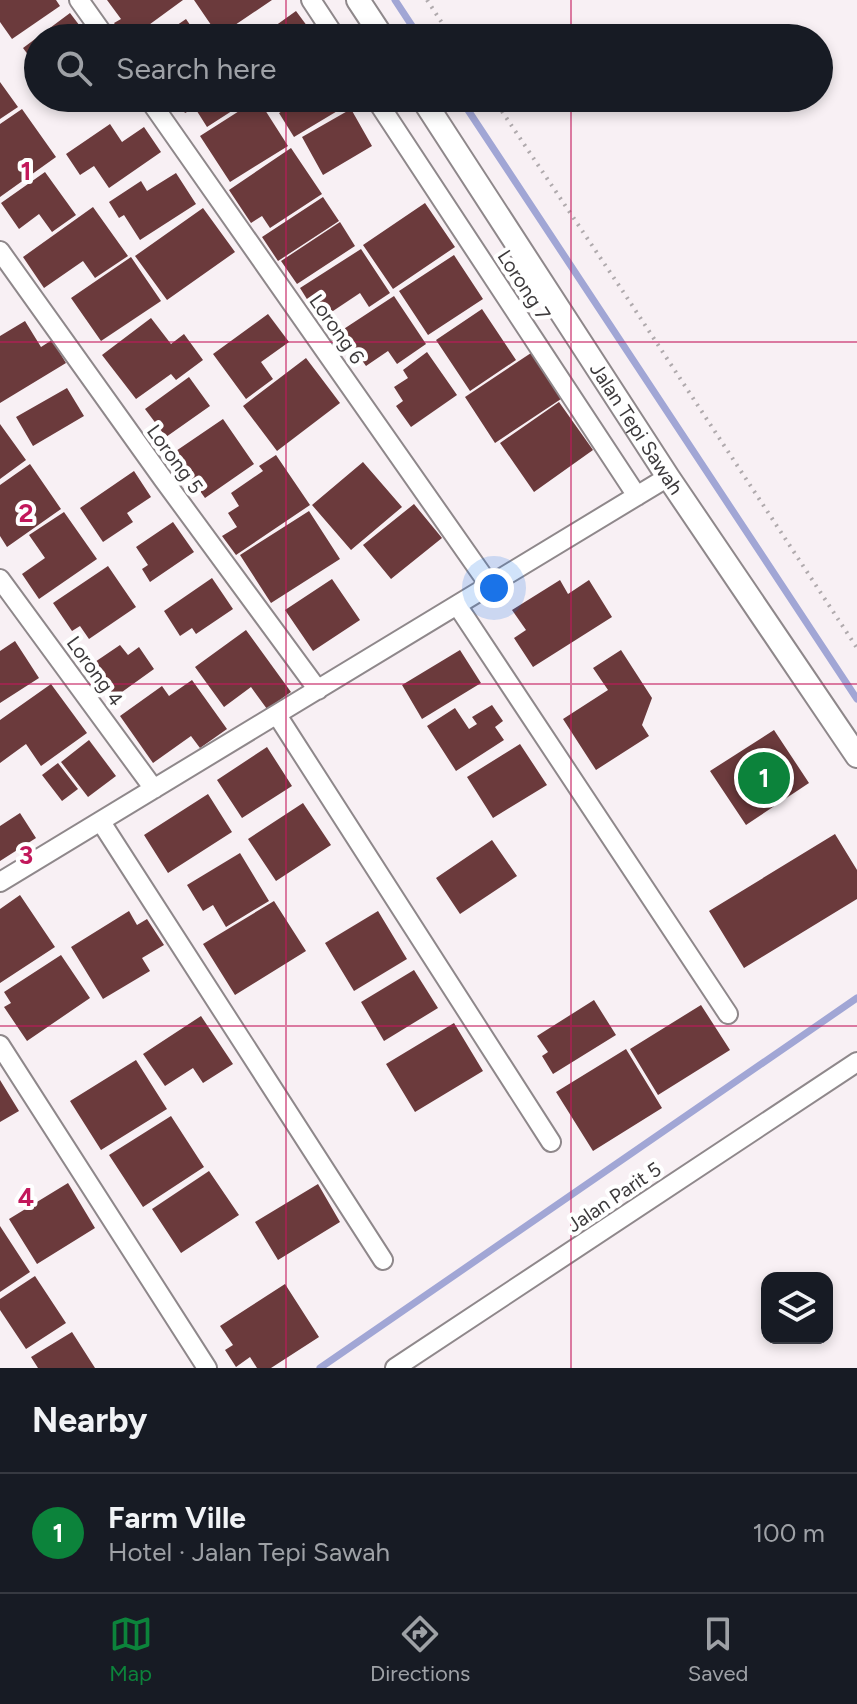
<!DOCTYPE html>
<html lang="en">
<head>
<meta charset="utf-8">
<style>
	:root { --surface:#171b24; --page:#20242c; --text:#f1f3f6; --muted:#9ea1a6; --line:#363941; --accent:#0c833b }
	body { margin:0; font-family:Figtree,sans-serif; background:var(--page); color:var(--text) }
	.controls { position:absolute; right:24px; bottom:24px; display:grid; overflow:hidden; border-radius:16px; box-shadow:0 4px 12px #0003 }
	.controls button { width:72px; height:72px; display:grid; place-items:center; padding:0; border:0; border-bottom:2px solid var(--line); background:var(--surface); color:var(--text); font:40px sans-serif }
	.you { position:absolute; left:494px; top:588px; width:28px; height:28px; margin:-20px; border:6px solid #fff; border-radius:50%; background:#1a73e8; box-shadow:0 0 0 12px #1a73e833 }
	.badge { display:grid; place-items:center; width:52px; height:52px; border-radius:50%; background:var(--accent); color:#fff; font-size:26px; font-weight:700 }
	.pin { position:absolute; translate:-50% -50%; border:4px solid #fff; box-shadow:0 2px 8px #0006 }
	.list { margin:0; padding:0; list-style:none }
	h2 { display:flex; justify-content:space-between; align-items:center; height:104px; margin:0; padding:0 32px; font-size:34px }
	h2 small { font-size:26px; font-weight:400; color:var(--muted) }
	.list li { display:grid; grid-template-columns:52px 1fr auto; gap:24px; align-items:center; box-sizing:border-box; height:120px; padding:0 32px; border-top:2px solid var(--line) }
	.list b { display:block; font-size:30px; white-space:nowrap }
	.list p { margin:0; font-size:26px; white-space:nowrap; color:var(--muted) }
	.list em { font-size:26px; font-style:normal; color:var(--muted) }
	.icon { flex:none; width:44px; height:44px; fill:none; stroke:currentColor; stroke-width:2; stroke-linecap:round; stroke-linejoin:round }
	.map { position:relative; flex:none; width:857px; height:1368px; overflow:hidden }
	.search { position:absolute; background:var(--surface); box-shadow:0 4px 12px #0003; left:24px; right:24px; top:24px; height:88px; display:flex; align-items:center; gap:20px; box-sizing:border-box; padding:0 28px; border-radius:44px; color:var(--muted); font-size:30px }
	.sheet { height:224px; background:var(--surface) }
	nav { display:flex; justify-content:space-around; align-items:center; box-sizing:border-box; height:112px; border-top:2px solid var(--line); background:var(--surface); font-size:22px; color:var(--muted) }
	nav a { display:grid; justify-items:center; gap:4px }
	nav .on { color:var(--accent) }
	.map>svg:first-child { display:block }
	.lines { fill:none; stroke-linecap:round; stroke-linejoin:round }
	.stream { stroke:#a1a6d5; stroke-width:7 }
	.building { fill:#6b3a3c }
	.minor-casing { stroke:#8f888b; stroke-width:22 }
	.tertiary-casing { stroke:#8f888b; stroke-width:26 }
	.path { stroke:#b0aaad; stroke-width:4; stroke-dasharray:2 6; stroke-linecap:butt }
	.minor { stroke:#fff; stroke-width:18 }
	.tertiary { stroke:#fff; stroke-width:22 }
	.grid { fill:none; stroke:#c2185b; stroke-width:2; stroke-opacity:0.55 }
	.labels { text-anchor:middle; stroke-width:8; stroke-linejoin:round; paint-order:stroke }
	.street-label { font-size:20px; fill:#3d3a3c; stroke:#fff }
	.grid-label { font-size:26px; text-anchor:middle; font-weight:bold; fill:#c2185b; stroke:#fff; stroke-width:8; stroke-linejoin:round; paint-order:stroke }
</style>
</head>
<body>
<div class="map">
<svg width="857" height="1368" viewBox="0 0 857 1368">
	<rect width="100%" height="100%" fill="#f8f0f4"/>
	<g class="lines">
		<path class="stream" d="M395 0 420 38
			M460 98 857 699
			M320 1368 857 998"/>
	</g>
	<path class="building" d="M0 0H56L60 6 12 39 0 22Z
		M107 0H183L131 38H125L114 23 121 19Z
		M194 0H272L235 25 242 35 237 38H220Z
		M296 11 313 34 307 38H245L256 30 261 36Z
		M70 13 89 38H38V68L23 48Z
		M186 19 199 38H158Z
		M0 82 18 107 0 119Z
		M175 98H252L207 127 195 108 185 113Z
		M304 98H359L294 137 279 113Z
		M258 99 288 146 230 182 200 136Z
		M22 109 56 157 0 197V124Z
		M351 109 372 146 323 175 302 137Z
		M110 124 122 142 144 127 161 152 109 188 94 166 80 175 66 154Z
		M291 148 322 194 270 228 262 216 251 223 229 190Z
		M45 172 76 215 52 232 39 214 19 229 1 203Z
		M176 173 196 204 140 240 124 215 119 218 109 202 141 181 147 191Z
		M323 197 339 221 278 261 262 237Z
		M425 203 455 247 393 289 363 245Z
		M93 207 128 256 95 278 83 261 44 288 23 257Z
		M203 208 235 252 167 300 135 256Z
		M340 222 355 246 297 284 281 261Z
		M361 249 390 293 369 307 360 293 327 315 317 300 310 304 300 288Z
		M454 255 483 299 428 335 399 291Z
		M131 257 161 301 101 341 71 298Z
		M394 296 426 344 397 364 388 351 366 366 352 346 341 354 330 338Z
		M482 309 516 360 470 391 436 340Z
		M268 314 289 342 261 362 273 379 246 399 213 354Z
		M151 318 171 344 184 334 203 360 176 380 171 374 136 399 102 355Z
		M25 321 41 347 52 340 66 363 0 403V336Z
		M427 352 457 395 411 427 396 406 403 401 394 387 408 378 403 370Z
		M531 353 561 399 495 443 465 397Z
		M306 358 340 403 277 451 243 406Z
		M189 377 210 406 166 437 145 409Z
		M67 388 84 416 33 446 16 417Z
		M559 402 593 450 534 492 500 443Z
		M223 419 254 464 205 498 173 453Z
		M0 424 26 460 0 479Z
		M276 455 310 505 236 555 222 536 237 527 228 513 239 506 231 493 263 471 259 466Z
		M363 462 402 507 351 550 312 505Z
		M30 464 61 509 7 547 0 536V485Z
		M134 471 151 497 127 513 133 522 103 542 80 508Z
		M414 504 442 538 391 579 363 545Z
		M309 511 340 559 271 603 240 555Z
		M64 512 97 559 39 599 22 574 45 558 29 535Z
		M173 522 194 552 150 582 142 569 148 565 136 547Z
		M108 566 136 607 89 639 80 626 72 631 53 603Z
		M212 578 233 609 196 634 192 628 180 636 164 611Z
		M332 579 360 620 313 651 285 610Z
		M560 580 568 594 589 580 612 617 533 667 514 638 526 630 512 610Z
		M246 630 291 692 267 709 251 687 224 707 195 667Z
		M15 641 39 678 0 703V651Z
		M120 645 128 655 139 647 154 669 115 697 92 664Z
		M460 650 481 683 422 719 402 685Z
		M621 650 652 698 642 725 649 736 596 770 563 719 608 690 593 668Z
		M192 680 227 729 200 748 191 736 153 763 120 716 162 686 169 696Z
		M51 684 87 733 41 766 26 744 0 763V720Z
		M492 705 503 721 495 727 504 740 456 771 427 726 455 708 469 729 477 724 472 717Z
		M774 730 809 783 746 825 710 771Z
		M89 740 116 776 88 797 61 762Z
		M520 744 547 785 493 818 467 777Z
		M267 747 292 786 242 818 217 780Z
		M58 763 78 789 62 801 42 775Z
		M208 794 232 832 168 873 144 835Z
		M303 803 331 845 276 881 248 839Z
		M20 813 36 838 0 861V826Z
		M835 834 857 870V899L744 968 709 911Z
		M492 840 517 876 460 914 436 878Z
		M240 853 269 901 226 927 213 905 203 911 187 885Z
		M20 895 55 947 0 983V909Z
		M274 901 306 951 235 995 203 944Z
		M129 911 137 925 147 919 164 945 142 958 150 971 103 999 71 947Z
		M378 911 407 959 354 991 325 943Z
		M61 955 90 998 27 1041 4 1007 11 1003 4 992Z
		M414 970 438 1008 384 1041 361 1002Z
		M594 1000 616 1035 553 1074 542 1056 548 1052 537 1036Z
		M701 1005 730 1050 658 1095 630 1049Z
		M201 1016 233 1064 203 1083 193 1068 165 1086 143 1054Z
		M454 1023 483 1071 415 1112 386 1064Z
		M626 1049 662 1108 593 1151 556 1092Z
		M136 1060 167 1109 101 1150 70 1101Z
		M0 1080 19 1111 0 1122Z
		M171 1116 204 1167 143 1207 109 1155Z
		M209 1171 239 1215 181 1253 152 1209Z
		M68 1183 95 1228 37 1264 9 1219Z
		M318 1184 340 1222 278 1260 255 1222Z
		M0 1226 30 1272 0 1292Z
		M35 1276 66 1323 26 1349 0 1310V1299Z
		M285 1284 319 1337 271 1368H257L250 1357 236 1367 225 1350 233 1345 220 1326Z
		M72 1332 95 1368H38L31 1357Z"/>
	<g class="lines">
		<g class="minor-casing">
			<path id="minor" d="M79 0 106 38
				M311 0 336 38
				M148 98 490 586
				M375 98 637 496
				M0 251 163 479 318 690
				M0 579 154 789
				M457 605 728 1014
				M277 715 551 1142
				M101 822 383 1260
				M0 882 668 477
				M0 1045 207 1368
				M395 1368 857 1062"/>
		</g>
		<g class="tertiary-casing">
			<g id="tertiary">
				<path d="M358 0 383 38"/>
				<path id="s1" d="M422 98 668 477 857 756"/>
			</g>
		</g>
		<path class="path" d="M427 0 452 38
			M493 98 624 293 857 648"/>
		<use href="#minor" class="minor"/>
		<use href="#tertiary" class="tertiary"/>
	</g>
	<path class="grid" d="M286 0V38M571 0V38M286 98V1368M571 98V1368M0 342H857M0 684H857M0 1026H857"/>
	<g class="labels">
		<g class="street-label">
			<text transform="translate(524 285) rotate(57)" y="7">Lorong 7</text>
			<text transform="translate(337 329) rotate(55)" y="7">Lorong 6</text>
			<text dy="7" stroke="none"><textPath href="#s1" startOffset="394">Jalan Tepi Sawah</textPath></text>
			<text transform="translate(175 459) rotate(54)" y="7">Lorong 5</text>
			<text transform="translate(95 671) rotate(54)" y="7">Lorong 4</text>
			<text transform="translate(614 1197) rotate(-34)" y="7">Jalan Parit 5</text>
		</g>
	</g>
	<g class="grid-label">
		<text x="26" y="180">1</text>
		<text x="26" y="522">2</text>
		<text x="26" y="864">3</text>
		<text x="26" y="1206">4</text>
	</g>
</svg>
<div class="controls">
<button><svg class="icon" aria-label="layers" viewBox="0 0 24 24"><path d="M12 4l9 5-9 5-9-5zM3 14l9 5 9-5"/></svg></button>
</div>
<div class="you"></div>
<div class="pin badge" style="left:764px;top:778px">1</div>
<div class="search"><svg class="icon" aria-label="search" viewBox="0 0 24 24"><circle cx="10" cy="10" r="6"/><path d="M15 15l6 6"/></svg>Search here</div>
</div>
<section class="sheet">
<h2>Nearby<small></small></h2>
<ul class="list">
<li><span class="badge">1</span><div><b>Farm Ville</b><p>Hotel · Jalan Tepi Sawah</p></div><em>100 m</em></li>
</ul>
</section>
<nav>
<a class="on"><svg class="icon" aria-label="map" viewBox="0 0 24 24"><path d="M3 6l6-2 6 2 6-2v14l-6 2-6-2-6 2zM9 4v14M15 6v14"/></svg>Map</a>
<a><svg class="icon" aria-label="directions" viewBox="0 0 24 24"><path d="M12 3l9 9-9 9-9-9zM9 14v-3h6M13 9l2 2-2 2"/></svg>Directions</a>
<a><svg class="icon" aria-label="saved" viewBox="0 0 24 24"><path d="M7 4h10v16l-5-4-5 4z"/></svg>Saved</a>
</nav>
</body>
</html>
